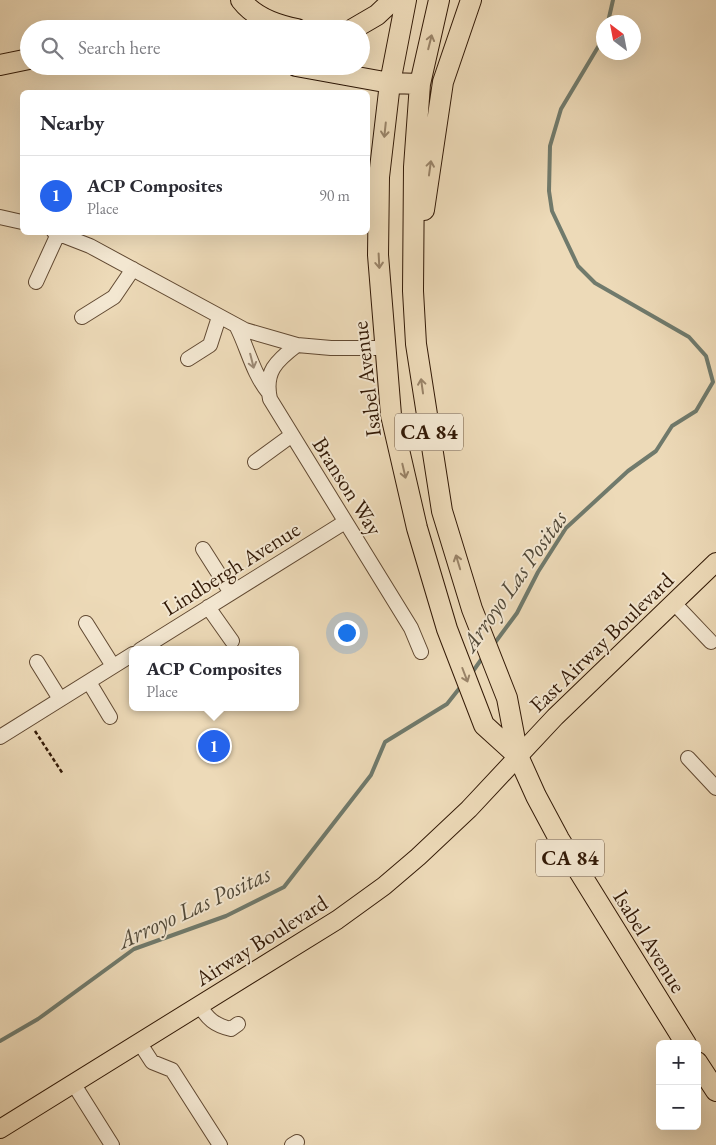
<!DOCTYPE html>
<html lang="en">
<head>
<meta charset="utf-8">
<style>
	:root { --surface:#fff; --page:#f2f2f3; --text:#2b2b33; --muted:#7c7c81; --line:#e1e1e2; --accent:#2563eb }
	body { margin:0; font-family:"EB Garamond",serif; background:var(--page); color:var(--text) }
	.controls { position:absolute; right:15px; bottom:15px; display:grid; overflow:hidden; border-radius:8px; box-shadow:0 5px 20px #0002 }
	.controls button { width:45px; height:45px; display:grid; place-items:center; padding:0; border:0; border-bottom:1px solid var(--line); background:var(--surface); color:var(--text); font:25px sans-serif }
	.compass { position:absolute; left:596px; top:15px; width:45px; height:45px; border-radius:50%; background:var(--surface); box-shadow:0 5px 20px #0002; rotate:328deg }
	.you { position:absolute; left:346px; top:632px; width:18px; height:18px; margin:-12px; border:4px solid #fff; border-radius:50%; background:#1a73e8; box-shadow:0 0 0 8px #1a73e833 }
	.badge { display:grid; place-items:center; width:32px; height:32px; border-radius:50%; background:var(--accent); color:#fff; font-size:16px; font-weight:700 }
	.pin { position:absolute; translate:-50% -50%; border:2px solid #fff; box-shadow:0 1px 5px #0006 }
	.popup { position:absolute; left:129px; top:646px; width:170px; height:65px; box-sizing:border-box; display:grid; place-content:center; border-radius:8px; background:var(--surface); filter:drop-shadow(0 1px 4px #0005); font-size:16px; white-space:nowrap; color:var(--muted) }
	.popup b { font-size:19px; color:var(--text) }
	.popup::after { content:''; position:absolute; left:50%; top:100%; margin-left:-10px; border:10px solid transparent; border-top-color:var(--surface) }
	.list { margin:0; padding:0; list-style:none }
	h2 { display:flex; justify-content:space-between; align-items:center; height:65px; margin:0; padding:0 20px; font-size:21px }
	h2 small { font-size:16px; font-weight:400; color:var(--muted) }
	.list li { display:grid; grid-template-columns:32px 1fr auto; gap:15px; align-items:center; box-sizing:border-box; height:80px; padding:0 20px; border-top:1px solid var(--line) }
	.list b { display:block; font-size:19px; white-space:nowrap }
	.list p { margin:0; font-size:16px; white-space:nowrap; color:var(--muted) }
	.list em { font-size:16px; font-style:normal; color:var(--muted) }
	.icon { flex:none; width:28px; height:28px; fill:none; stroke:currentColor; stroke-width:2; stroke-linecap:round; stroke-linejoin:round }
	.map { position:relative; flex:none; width:716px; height:1145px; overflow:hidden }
	.search { position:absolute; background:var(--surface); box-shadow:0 5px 20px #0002; left:20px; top:20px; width:350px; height:55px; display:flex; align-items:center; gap:12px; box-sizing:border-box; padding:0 18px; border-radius:28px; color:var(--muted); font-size:19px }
	.panel { position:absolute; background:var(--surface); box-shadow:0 5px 20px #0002; left:20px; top:90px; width:350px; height:145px; border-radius:8px }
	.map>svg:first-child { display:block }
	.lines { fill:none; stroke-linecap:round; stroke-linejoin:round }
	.stream { stroke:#707a6c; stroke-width:4 }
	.minor-casing { stroke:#614932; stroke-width:16 }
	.major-casing { stroke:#321906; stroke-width:20 }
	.highway-casing { stroke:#321906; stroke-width:22 }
	.path { stroke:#321906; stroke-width:2.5; stroke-dasharray:4 2.5; stroke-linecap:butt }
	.minor { stroke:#f3e7d1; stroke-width:14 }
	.major { stroke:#eddab8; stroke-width:18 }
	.highway { stroke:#eddab8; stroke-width:20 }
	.oneway { stroke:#998368 }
	.oneway2 { stroke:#9c8a76 }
	.labels { text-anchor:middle; stroke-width:4; stroke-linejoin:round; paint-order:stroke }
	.shield { fill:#f3e7d1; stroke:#6c5743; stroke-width:1 }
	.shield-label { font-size:21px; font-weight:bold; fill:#321906 }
	.street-label { font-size:22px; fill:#321906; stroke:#f3e7d1 }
	.water-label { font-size:24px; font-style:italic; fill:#514939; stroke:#f3e7d1 }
</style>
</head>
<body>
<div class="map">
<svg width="716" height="1145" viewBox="0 0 716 1145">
	<rect width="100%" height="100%" fill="#eddab8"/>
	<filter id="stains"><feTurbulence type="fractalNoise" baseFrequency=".004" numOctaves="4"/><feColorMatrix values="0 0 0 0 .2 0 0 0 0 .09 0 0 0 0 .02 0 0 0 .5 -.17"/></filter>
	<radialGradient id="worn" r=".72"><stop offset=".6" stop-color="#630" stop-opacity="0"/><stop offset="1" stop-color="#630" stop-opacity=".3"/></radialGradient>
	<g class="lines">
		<path class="stream" d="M608 22 613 0
			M494 644 517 613 538 572 566 528 628 471 656 451 672 426 696 411 713 382 706 356 689 337 595 283 578 266 552 211 549 191 550 146 561 109 604 37
			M471 674 483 657
			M0 1041 38 1019 134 949 226 916 284 887 371 775 385 742 447 704 462 685"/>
		<g class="minor-casing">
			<path id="minor" d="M0 217 22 222
				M54 232 90 246 245 330 297 345 331 348H384
				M36 282 58 234
				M82 317 114 297 133 269
				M237 327C248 349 253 374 269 393
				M297 345C276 361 264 372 270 399L411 628 421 652
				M188 359 210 345 219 317
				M255 462 292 435
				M203 549 231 593
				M674 603 711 642
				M208 607 232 641
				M86 623 113 666
				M140 650 345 522
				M37 662 60 699
				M89 682 110 717
				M0 737 133 654
				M688 758 716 788
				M199 1005C208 1019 214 1025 231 1029L238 1024
				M139 1042 152 1062 172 1070 220 1145
				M73 1083 112 1145
				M292 1145 297 1142"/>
		</g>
		<g class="major-casing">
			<path id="major" d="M0 1129 337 920 384 886 418 857 469 809 555 717 716 562"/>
		</g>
		<g class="highway-casing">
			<path id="highway" d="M241 0C255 18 276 25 297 29
				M406 0 390 83 379 177 378 255 391 415 417 528 447 629 484 725 518 756
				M439 0 420 84 414 167 413 291 416 344 442 511 472 609 507 698 518 756 536 796 559 839 686 1044
				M353 29 377 15 393 0
				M0 65 29 59
				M296 66 390 83 420 84
				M424 210 443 82 471 0
				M697 1062 716 1091"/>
		</g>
		<path class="path" d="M35 731 63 774"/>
		<use href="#minor" class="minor"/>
		<use href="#major" class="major"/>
		<use href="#highway" class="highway"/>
	</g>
	<defs><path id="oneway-shaft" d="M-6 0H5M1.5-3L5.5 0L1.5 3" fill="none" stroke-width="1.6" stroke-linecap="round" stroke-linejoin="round" transform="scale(1.25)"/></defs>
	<g class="oneway">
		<use href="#oneway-shaft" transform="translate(430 42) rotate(-76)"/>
		<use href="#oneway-shaft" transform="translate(385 130) rotate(96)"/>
		<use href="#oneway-shaft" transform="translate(430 168) rotate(-82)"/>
		<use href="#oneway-shaft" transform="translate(379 261) rotate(87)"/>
		<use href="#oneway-shaft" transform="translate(422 386) rotate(-98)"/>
		<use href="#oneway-shaft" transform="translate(404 471) rotate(77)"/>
		<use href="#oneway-shaft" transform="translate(458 562) rotate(-107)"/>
		<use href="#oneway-shaft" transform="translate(465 675) rotate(69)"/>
	</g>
	<use class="oneway2" href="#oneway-shaft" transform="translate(252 361) rotate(76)"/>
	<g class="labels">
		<g class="shield">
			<rect x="395" y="413.5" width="68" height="37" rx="4"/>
			<rect x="536" y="839.5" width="68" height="37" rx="4"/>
		</g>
		<g class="shield-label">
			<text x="429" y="439">CA 84</text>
			<text x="570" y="865">CA 84</text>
		</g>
		<g class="street-label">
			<text transform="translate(366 379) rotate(-97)" y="8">Isabel Avenue</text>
			<text transform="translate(348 486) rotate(58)" y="8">Branson Way</text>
			<text transform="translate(231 568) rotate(-32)" y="8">Lindbergh Avenue</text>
			<text transform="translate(601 642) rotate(-44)" y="8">East Airway Boulevard</text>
			<text transform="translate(261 940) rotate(-32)" y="8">Airway Boulevard</text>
			<text transform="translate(650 941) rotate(58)" y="8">Isabel Avenue</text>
		</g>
		<g class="water-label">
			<text transform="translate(514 581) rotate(-55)" y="8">Arroyo Las Positas</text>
			<text transform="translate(194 907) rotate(-25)" y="8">Arroyo Las Positas</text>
		</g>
	</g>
	<rect width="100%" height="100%" filter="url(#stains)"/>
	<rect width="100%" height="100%" fill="url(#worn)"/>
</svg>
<div class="controls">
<button>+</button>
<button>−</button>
</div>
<svg class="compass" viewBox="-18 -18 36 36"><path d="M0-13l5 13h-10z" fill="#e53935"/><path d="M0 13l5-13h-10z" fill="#7c7c81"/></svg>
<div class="you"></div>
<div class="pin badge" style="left:214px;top:746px">1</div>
<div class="popup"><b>ACP Composites</b>Place</div>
<div class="search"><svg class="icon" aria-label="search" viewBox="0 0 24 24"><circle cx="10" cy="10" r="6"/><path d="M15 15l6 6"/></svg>Search here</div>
<section class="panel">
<h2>Nearby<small></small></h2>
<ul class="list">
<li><span class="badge">1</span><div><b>ACP Composites</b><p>Place</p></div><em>90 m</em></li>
</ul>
</section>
</div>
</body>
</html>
